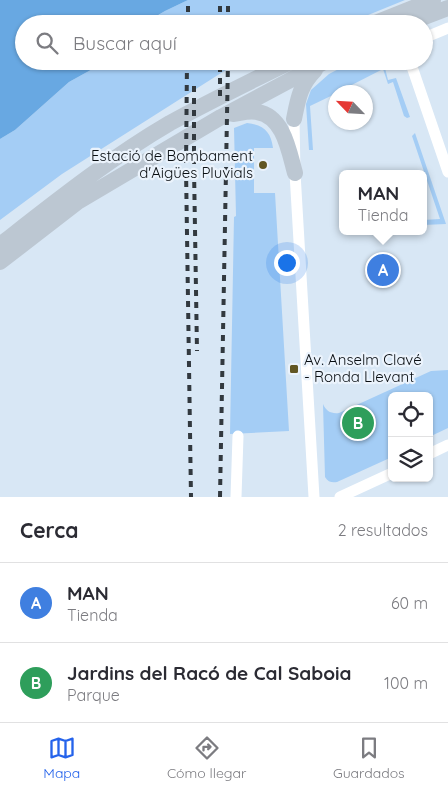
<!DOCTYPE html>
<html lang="es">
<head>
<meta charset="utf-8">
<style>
	:root { --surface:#fff; --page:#f7f7f7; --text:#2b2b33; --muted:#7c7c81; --line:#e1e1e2; --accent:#2563eb }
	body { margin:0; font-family:Quicksand,sans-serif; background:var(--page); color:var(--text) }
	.controls { position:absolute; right:15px; bottom:15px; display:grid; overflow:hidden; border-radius:8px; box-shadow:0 1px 4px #0004 }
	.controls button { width:45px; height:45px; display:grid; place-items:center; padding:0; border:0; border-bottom:1px solid var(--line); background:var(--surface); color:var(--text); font:25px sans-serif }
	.compass { position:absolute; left:328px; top:85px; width:45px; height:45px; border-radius:50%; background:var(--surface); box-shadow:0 1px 4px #0004; rotate:295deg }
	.you { position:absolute; left:286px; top:262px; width:18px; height:18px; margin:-12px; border:4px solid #fff; border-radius:50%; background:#1a73e8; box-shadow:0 0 0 8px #1a73e833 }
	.badge { display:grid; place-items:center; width:32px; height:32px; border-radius:50%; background:var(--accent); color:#fff; font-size:16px; font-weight:700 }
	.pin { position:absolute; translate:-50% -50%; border:2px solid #fff; box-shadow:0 1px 5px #0006 }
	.popup { position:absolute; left:339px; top:170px; width:88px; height:65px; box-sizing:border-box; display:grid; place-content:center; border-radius:8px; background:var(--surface); filter:drop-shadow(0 1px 4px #0005); font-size:16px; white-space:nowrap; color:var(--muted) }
	.popup b { font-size:19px; color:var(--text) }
	.popup::after { content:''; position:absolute; left:50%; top:100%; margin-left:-10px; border:10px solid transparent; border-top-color:var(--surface) }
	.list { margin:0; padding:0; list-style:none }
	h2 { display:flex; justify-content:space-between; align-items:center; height:65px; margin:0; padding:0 20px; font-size:21px }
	h2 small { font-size:16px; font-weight:400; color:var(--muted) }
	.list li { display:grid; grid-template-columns:32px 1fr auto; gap:15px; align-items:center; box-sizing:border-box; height:80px; padding:0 20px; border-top:1px solid var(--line) }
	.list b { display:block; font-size:19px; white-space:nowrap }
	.list p { margin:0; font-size:16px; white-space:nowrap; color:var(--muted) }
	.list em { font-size:16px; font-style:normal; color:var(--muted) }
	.icon { flex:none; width:28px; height:28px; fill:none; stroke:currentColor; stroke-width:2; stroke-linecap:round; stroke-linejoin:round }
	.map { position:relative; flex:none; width:448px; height:497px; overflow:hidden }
	.search { position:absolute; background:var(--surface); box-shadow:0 1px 4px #0004; left:15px; right:15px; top:15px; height:55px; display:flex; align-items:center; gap:12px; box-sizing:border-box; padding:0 18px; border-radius:28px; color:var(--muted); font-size:19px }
	.sheet { height:225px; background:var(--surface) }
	nav { display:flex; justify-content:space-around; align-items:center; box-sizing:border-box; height:70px; border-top:1px solid var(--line); background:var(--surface); font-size:14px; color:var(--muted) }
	nav a { display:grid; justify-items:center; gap:2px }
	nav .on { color:var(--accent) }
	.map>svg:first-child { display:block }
	.green { fill:#a4cdf5 }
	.forest { fill:#68a8e2 }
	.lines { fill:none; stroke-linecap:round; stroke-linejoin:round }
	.minor { stroke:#fff; stroke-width:11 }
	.secondary { stroke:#bcc7d2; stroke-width:16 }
	.rail { stroke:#32393f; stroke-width:4; stroke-dasharray:6 6; stroke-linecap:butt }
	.poi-dot { fill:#615623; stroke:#ebf3fc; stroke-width:2 }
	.labels { text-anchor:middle; stroke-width:4.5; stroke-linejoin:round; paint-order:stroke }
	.poi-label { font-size:15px; fill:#090e12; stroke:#ebf3fc; text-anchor:end }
</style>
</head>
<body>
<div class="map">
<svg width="448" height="497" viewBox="0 0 448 497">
	<rect width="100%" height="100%" fill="#d8e7f5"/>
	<path class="green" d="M188 0H405L346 24H144L165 11Z
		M107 61H240L62 174 0 220V139L15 130 69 82Z
		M354 61H391L392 66 385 68 388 80 396 78 410 117 407 118 404 116 393 82 388 84 383 69 338 92H336L335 94 310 106 313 150H309L306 104 311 90 329 74Z
		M247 123C264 125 271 132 273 148H254V193H275L289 431 230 434 234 217 236 216 234 128Z
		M415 133 446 224 423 225V220L440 219 412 136Z
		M448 370V428L429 437V396H392V457L337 482C332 483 328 482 325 477L323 404C326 411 331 414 339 413L431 371Z"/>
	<path class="forest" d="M0 0H188L165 11 143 24H24V61H107L69 82 15 130 0 139Z"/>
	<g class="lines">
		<path class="minor" d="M424 38 448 28
			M410 61 448 172
			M294 119 295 173 314 497
			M429 454 448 445
			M236 497 238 436
			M340 497 392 473"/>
		<path class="secondary" d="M373 24 433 0
			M406 24 448 8
			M233 114C241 113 249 110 257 112 284 116 289 152 295 173
			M294 119C298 99 300 85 315 70
			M0 245C55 202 110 158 170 123 210 101 251 81 292 61
			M0 262 79 201 221 117 326 61"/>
		<path class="rail" d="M188 24V0
			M220 24V0
			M228 24V0
			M187 61 186 168 191 497
			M194 86V168L197 351
			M220 96V61
			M220 497 228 61"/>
	</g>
	<g class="poi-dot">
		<circle cx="263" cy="165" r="5"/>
		<rect x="289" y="364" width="10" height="10" rx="2.5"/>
	</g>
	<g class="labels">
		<g class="poi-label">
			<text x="253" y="161">Estació de Bombament<tspan x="253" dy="17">d'Aigües Pluvials</tspan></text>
			<text x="304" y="365" text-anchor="start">Av. Anselm Clavé<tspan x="304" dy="17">- Ronda Llevant</tspan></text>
		</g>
	</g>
</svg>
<div class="controls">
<button><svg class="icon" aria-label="locate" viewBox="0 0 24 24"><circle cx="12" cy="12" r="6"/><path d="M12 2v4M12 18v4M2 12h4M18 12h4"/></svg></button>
<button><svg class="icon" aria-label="layers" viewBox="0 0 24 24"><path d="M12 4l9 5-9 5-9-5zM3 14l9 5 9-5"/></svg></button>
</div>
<svg class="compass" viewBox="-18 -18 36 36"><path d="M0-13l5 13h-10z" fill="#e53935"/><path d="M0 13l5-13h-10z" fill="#7c7c81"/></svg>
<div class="you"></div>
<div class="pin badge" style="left:383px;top:270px;background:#3f7fe0">A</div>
<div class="popup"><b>MAN</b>Tienda</div>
<div class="pin badge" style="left:358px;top:423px;background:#2e9e5b">B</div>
<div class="search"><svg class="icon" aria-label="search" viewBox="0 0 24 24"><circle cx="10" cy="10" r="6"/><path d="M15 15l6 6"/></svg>Buscar aquí</div>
</div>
<section class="sheet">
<h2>Cerca<small>2 resultados</small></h2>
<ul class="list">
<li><span class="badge" style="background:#3f7fe0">A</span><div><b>MAN</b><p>Tienda</p></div><em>60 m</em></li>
<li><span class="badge" style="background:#2e9e5b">B</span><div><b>Jardins del Racó de Cal Saboia</b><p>Parque</p></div><em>100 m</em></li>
</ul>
</section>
<nav>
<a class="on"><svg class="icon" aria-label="map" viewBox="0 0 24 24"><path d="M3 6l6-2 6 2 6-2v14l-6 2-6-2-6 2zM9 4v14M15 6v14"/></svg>Mapa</a>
<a><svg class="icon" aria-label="directions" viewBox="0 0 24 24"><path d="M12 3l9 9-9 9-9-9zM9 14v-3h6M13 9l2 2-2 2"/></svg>Cómo llegar</a>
<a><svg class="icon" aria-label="saved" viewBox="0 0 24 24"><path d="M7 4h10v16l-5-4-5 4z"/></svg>Guardados</a>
</nav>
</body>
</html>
